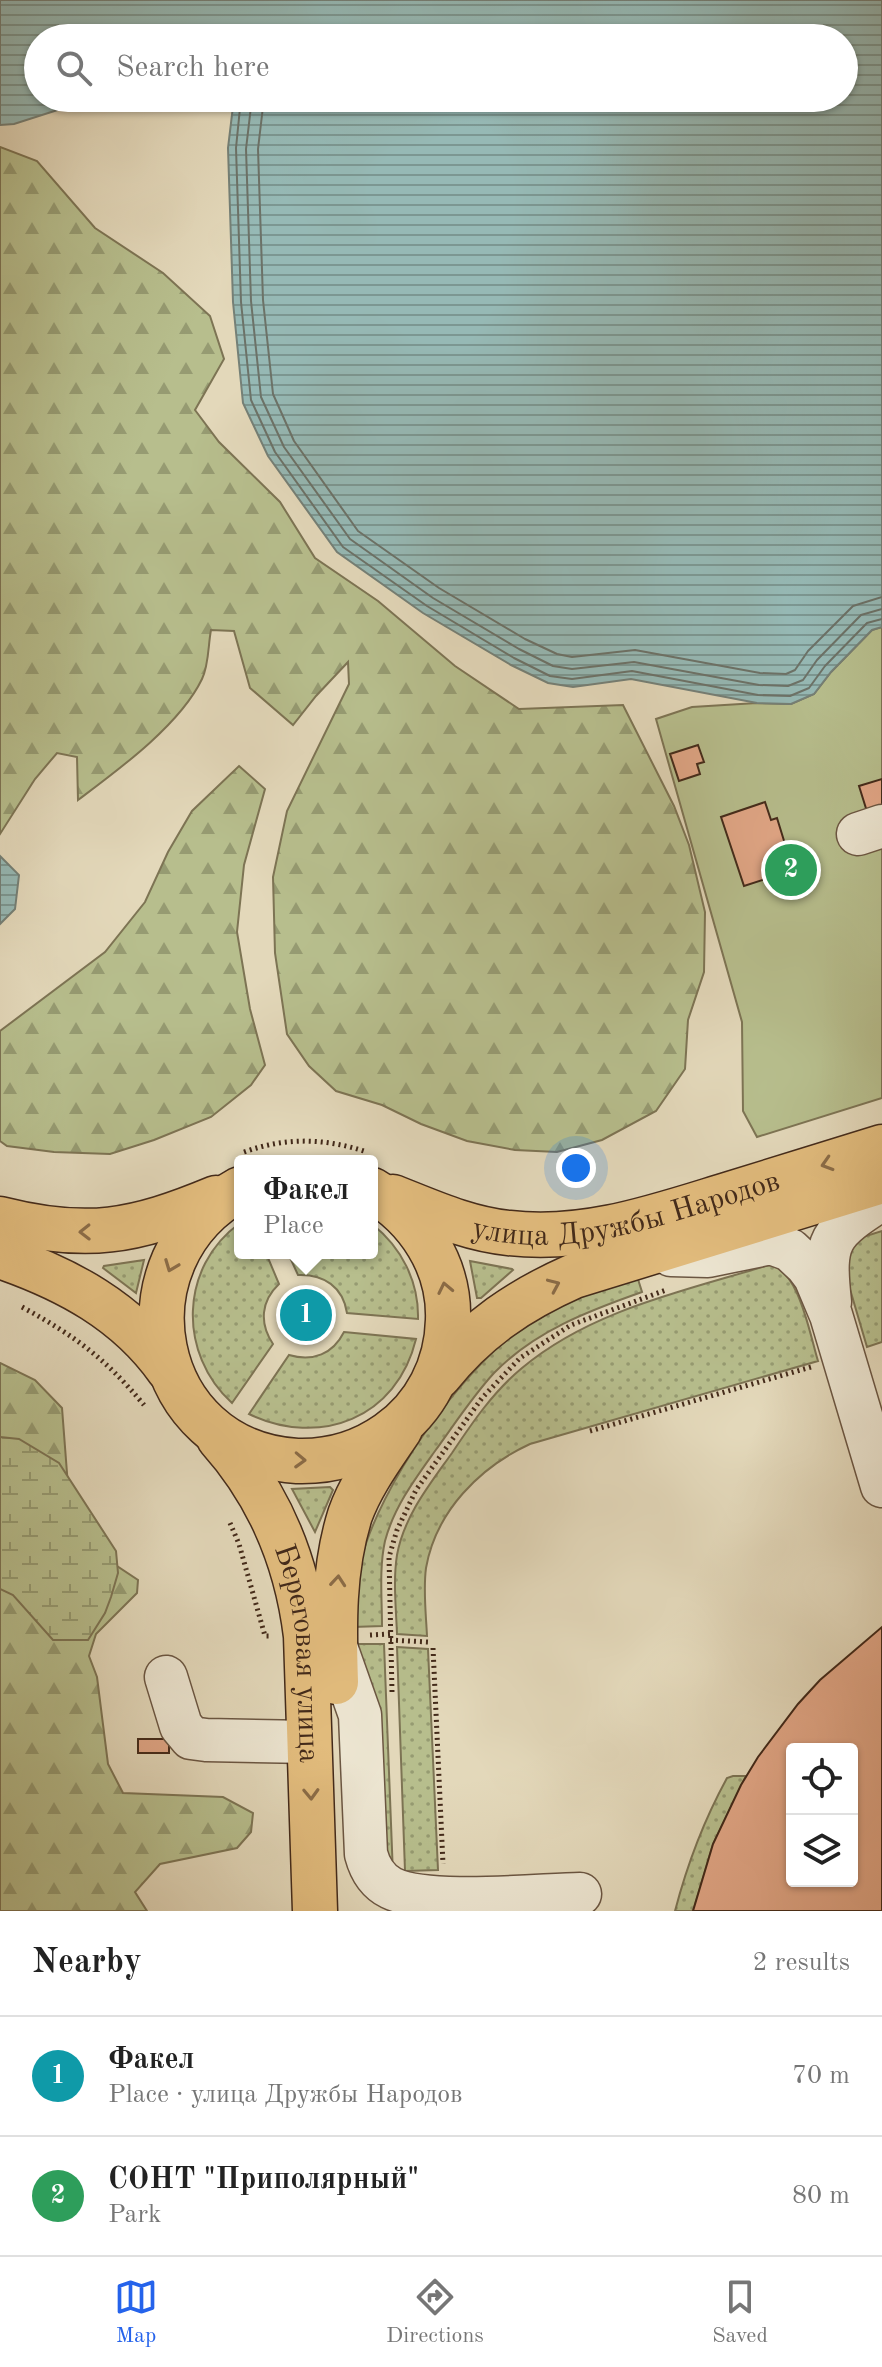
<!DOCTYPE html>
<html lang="en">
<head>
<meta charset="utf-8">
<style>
	:root { --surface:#fff; --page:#f2f2f2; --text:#222; --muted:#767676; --line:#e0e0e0; --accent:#2563eb }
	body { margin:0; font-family:"Old Standard TT",serif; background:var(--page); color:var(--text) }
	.controls { position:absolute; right:24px; bottom:24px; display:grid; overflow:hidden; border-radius:8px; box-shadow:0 2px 6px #0004 }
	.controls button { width:72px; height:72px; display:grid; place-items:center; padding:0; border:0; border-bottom:2px solid var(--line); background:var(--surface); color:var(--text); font:40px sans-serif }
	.you { position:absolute; left:576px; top:1168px; width:28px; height:28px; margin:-20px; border:6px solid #fff; border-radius:50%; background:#1a73e8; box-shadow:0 0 0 12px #1a73e833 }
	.badge { display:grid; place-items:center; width:52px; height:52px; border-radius:50%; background:var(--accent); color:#fff; font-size:26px; font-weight:700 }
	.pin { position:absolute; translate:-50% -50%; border:4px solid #fff; box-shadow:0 2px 8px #0006 }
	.popup { position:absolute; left:234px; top:1155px; width:144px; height:104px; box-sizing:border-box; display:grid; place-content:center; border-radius:8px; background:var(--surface); filter:drop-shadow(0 2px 6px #0005); font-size:26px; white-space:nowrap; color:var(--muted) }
	.popup b { font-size:30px; color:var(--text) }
	.popup::after { content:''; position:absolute; left:50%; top:100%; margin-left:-16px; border:16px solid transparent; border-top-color:var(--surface) }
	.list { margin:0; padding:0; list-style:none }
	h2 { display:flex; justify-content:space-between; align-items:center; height:104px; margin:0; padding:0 32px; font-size:34px }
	h2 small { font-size:26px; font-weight:400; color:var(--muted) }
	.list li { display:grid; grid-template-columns:52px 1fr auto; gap:24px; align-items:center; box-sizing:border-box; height:120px; padding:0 32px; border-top:2px solid var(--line) }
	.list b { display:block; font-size:30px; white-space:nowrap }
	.list p { margin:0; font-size:26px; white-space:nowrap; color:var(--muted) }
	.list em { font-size:26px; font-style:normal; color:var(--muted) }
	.icon { flex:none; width:44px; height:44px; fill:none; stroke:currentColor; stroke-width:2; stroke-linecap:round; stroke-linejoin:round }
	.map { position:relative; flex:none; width:882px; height:1911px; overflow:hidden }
	.search { position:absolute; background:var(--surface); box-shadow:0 2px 6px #0004; left:24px; right:24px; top:24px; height:88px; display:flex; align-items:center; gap:20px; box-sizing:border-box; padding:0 28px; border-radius:44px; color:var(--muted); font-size:30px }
	.sheet { height:344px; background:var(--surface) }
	nav { display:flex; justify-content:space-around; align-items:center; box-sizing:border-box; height:112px; border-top:2px solid var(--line); background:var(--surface); font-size:22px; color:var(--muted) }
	nav a { display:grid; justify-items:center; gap:4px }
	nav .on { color:var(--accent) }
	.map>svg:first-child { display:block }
	.grass { fill:url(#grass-dots); stroke:#7d7454; stroke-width:2 }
	.forest { fill:url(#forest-firs); stroke:#7d7454; stroke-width:2 }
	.wetland { fill:url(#wetland-marsh); stroke:#7d7454; stroke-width:2 }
	.garden { fill:#b7be8d; stroke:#7d7454; stroke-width:2 }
	.water { fill:url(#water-rules); stroke:#758077; stroke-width:2 }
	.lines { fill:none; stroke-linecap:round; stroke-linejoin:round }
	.shore { stroke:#6c7268; stroke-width:2 }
	.building { fill:#e2a787; stroke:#432a1a; stroke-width:2; fill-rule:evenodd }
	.minor-casing { stroke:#6b5642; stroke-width:45 }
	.major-casing { stroke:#432a1a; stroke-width:47 }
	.path { stroke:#432a1a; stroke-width:5; stroke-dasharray:2 4; stroke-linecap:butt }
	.minor { stroke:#ede6d2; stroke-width:42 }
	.major { stroke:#e2bc7d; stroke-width:44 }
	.oneway { stroke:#8b6c47 }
	.labels { text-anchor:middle; stroke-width:6; stroke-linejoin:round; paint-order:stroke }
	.street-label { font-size:30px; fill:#432a1a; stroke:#ede6d2 }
</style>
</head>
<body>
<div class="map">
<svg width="882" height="1911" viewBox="0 0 882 1911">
	<defs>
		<pattern id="grass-dots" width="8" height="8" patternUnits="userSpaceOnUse" patternTransform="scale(2)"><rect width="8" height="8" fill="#b7be8d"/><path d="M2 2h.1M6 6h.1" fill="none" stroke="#969b72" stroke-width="1.8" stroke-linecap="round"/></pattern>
		<pattern id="forest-firs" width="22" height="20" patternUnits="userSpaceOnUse" patternTransform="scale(2)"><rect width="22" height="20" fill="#b7be8d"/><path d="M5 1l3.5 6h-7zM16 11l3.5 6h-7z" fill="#969b72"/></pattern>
		<pattern id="wetland-marsh" width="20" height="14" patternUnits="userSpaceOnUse" patternTransform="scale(2)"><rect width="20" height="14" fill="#b7be8d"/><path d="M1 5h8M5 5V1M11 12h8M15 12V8" fill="none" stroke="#969b72"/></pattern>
		<pattern id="water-rules" width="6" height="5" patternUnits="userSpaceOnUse" patternTransform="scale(2)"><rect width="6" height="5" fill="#96b9b5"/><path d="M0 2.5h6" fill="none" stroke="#7c9792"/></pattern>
	</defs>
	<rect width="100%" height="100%" fill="#e3d8ba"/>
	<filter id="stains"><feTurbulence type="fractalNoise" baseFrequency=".0025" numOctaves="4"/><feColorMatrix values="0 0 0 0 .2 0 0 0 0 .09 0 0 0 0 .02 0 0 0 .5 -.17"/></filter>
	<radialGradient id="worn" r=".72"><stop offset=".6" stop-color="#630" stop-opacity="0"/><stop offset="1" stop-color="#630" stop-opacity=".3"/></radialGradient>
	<path class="grass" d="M240 1223V1253H266L279 1284C261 1301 259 1323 273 1344L232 1403C178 1354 179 1267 240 1223Z
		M372 1224C401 1247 419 1281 418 1319L347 1313C343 1287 324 1274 298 1275L288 1253H372Z
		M882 1231V1342L867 1347 847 1279 848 1251 863 1237Z
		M144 1260 136 1293 103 1268 104 1266Z
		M470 1261 512 1269 513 1270 481 1298H477Z
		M769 1265C799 1268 810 1336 818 1361L530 1444C480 1467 436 1511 426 1568 423 1590 426 1614 427 1636L397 1634C396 1608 393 1580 397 1555 404 1516 430 1484 452 1453 472 1423 493 1392 522 1368 591 1310 684 1291 769 1265Z
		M637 1276 642 1292C588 1311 535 1331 494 1373 472 1397 454 1425 435 1451 415 1479 394 1507 385 1541 379 1568 382 1598 382 1626L353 1627C356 1605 356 1581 361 1560 380 1486 458 1373 521 1329 555 1304 597 1289 637 1276Z
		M284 1316a22 22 0 1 1 44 0a22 22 0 1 1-44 0Z
		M344 1332 416 1339C397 1418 320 1448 249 1414L289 1355C313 1362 333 1354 344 1332Z
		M330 1487 333 1490 315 1532 292 1489Z
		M354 1644H384L393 1875 388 1872Z
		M397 1647 428 1649 438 1870 405 1871Z
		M733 1776H746L713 1844 693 1911H675C687 1865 704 1820 727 1778Z"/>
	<path class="forest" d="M0 147 37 161 95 228 163 273 210 316 224 359 195 410 219 442 280 502 315 558 378 601 455 666 519 709 623 705 674 806 689 845 705 912 704 972 688 1020 685 1069 656 1111 602 1140 557 1152 515 1150 467 1141 421 1124 382 1105 336 1091 309 1066 287 1034 275 953 273 877 287 811 349 684 348 662 316 696 293 725 250 688 234 631 211 630C208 645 209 665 202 679 180 725 118 770 78 800L77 757 57 753 35 779 0 834Z
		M239 766 265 789 244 865 237 932 250 1009 265 1065 251 1085 211 1117 154 1140 110 1154 54 1152 7 1146 0 1141V1031L105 952 145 902 168 852 192 811Z
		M0 1363 35 1380 62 1408 68 1486 108 1560 138 1580 137 1593 96 1634 89 1656 97 1677 108 1764 123 1793 223 1797 253 1813 251 1832 237 1848 160 1864 135 1892 147 1911H0Z"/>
	<path class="wetland" d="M0 1437 19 1439 59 1463 116 1551 118 1573 111 1597 105 1613 88 1640H53L13 1595 0 1589Z"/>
	<path class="garden" d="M882 627V1098L757 1137 743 1111 742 1022 656 719 692 707 757 703 791 704 814 694 831 672 872 630Z"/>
	<path class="water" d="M0 0H882V627L872 630 831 672 814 694 791 704 757 703 631 679 573 687 548 683 511 665 423 613 337 552 268 456 243 403 233 302 228 148 234 98H844V38H38V98H95L14 124 0 125Z
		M0 856 19 875 15 909 0 924Z"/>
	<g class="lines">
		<path class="shore" d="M241 98 236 148 241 302 251 400 275 452 343 547 427 606 514 658 550 676 572 679 632 671 758 695 790 696 809 688 825 666 867 623 882 619
			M252 98 246 149 251 301 261 397 284 447 350 539 433 598 519 649 553 666 572 669 634 662 759 685 788 686 803 680 817 660 861 615 882 609
			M264 98 258 149 263 300 273 394 294 441 358 531 439 588 525 639 557 654 572 657 635 650 760 673 786 674 795 670 808 651 853 606 882 597"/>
	</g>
	<path class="building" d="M698 745 704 762 697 764 700 774 679 781 670 754Z
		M882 779V814L869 818 859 786Z
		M765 802 771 820 777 818 793 870 744 886 721 817Z
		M882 1627V1911H693L713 1844 741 1785 758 1757 798 1704 820 1680ZM792 1749H852V1881H792Z
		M138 1739H169V1753H138Z"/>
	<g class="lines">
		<g class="minor-casing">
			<path id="minor" d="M858 834 882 826
				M671 1255 708 1256 771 1243 790 1250 806 1265 815 1277 831 1315 882 1486
				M830 1302C823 1239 829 1233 882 1199
				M335 1644 360 1715 366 1854C370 1869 377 1881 391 1888 428 1906 535 1895 580 1894
				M166 1677 181 1726 191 1738 206 1740 309 1742"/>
		</g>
		<g class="major-casing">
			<g id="major">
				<path d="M240 1189C112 1259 148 1452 297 1461 330 1462 361 1453 388 1434 426 1408 447 1365 448 1320 450 1265 418 1217 372 1190"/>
				<path id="s1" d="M393 1197C431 1212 468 1229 509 1233 586 1242 658 1216 730 1194 781 1178 831 1163 882 1147"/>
				<path d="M0 1219C87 1241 134 1232 216 1198"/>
				<path d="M0 1256C67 1279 127 1311 169 1370"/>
				<path d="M439 1376C476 1329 520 1300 574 1276L882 1181"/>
				<path id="s2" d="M219 1438C269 1494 297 1561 306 1636L315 1911"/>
				<path d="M336 1682C334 1626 333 1569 350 1515 361 1484 382 1456 400 1429"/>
			</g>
		</g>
		<path class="path" d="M244 1152C286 1137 325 1138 367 1152
			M22 1307C75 1336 105 1358 144 1405
			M590 1431 811 1367
			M230 1523 239 1544 265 1636H272
			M370 1635 390 1634
			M390 1640 428 1642
			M433 1648 443 1864
			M392 1692 389 1557 397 1530 416 1490 482 1398 520 1358 571 1325 666 1290"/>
		<use href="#minor" class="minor"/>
		<use href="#major" class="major"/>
	</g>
	<defs><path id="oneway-chevron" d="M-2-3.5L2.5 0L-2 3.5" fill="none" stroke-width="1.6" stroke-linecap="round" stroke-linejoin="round" transform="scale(2)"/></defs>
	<g class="oneway">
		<use href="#oneway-chevron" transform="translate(827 1164) rotate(163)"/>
		<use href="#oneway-chevron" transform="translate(85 1232) rotate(179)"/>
		<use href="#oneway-chevron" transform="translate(171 1266) rotate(111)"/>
		<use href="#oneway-chevron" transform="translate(554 1285) rotate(-24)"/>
		<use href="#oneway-chevron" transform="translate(445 1288) rotate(-102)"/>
		<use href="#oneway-chevron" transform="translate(300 1460) rotate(2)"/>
		<use href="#oneway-chevron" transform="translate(338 1581) rotate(-85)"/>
		<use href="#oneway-chevron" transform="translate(311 1794) rotate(88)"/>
	</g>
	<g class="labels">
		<g class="street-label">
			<text dy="10" stroke="none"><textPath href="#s1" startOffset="242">улица Дружбы Народов</textPath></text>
			<text dy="10" stroke="none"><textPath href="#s2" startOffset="236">Береговая улица</textPath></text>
		</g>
	</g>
	<rect width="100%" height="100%" filter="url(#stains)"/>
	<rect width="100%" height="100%" fill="url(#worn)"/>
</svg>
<div class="controls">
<button><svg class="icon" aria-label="locate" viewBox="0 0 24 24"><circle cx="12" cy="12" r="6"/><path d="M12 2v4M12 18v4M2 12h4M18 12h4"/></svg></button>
<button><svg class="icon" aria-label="layers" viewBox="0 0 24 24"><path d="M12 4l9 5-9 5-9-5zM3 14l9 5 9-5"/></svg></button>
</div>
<div class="you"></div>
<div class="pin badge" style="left:306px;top:1315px;background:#0f9aa8">1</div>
<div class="popup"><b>Факел</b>Place</div>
<div class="pin badge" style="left:791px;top:870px;background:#2e9e5b">2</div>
<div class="search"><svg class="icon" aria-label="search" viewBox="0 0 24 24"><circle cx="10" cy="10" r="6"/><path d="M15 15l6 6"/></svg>Search here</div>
</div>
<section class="sheet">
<h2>Nearby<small>2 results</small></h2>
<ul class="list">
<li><span class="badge" style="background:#0f9aa8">1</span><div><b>Факел</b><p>Place · улица Дружбы Народов</p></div><em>70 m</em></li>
<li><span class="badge" style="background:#2e9e5b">2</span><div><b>СОНТ &quot;Приполярный&quot;</b><p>Park</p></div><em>80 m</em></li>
</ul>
</section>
<nav>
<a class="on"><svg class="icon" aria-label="map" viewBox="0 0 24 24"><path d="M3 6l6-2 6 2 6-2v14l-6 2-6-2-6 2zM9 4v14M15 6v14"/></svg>Map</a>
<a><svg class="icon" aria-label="directions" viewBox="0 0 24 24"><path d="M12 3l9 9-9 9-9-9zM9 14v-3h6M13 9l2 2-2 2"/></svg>Directions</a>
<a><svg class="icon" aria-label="saved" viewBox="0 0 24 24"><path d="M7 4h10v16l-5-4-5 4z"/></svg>Saved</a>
</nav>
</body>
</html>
